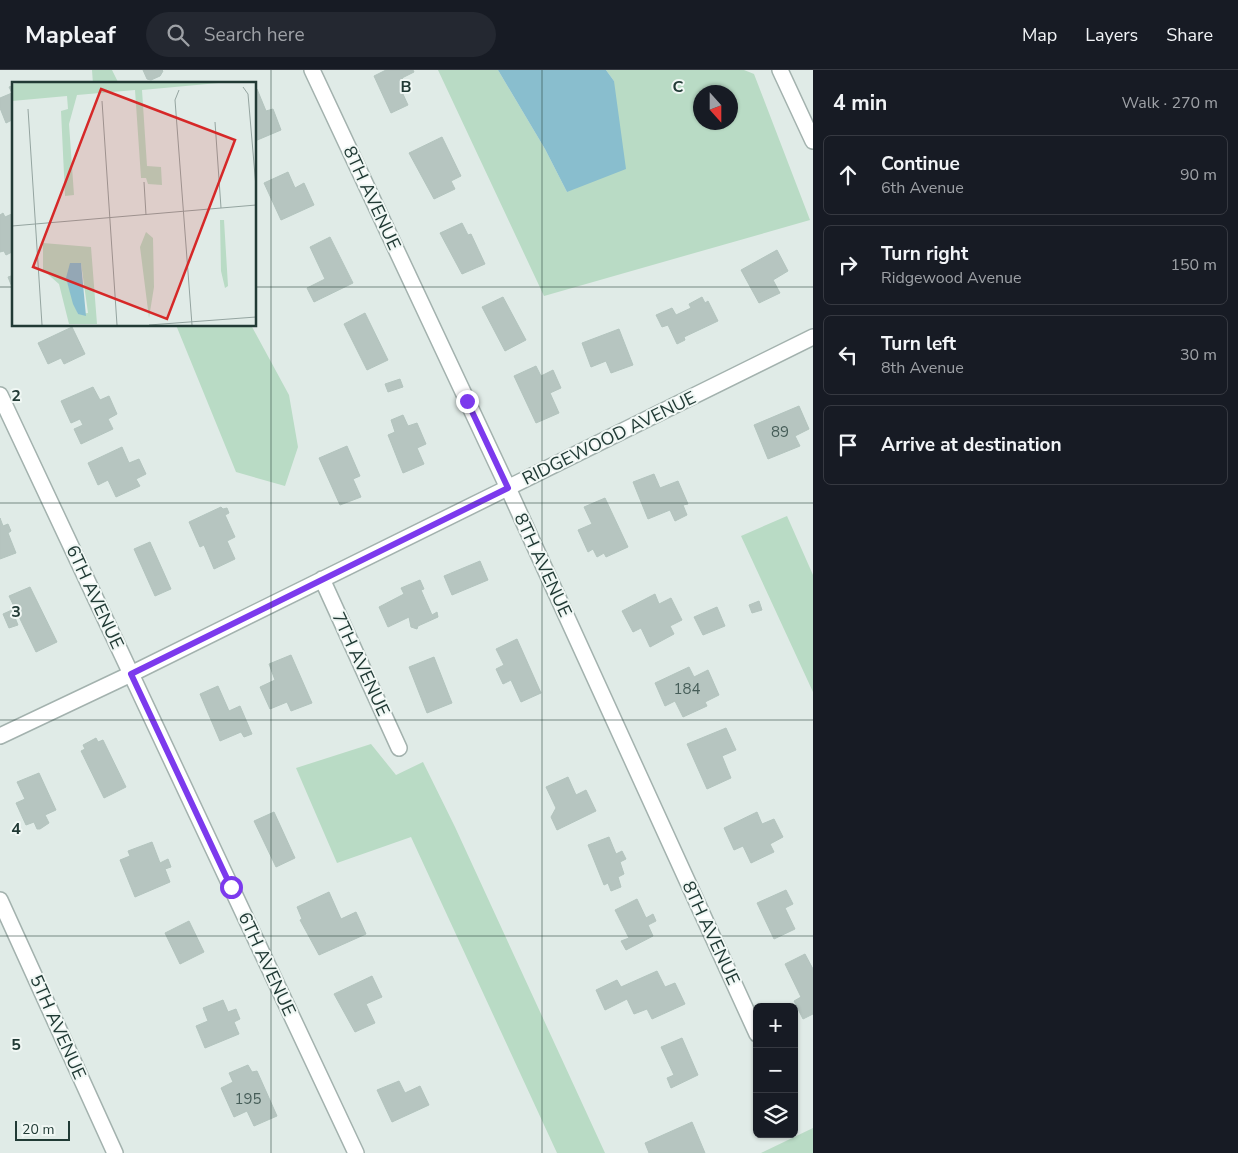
<!DOCTYPE html>
<html lang="en">
<head>
<meta charset="utf-8">
<style>
	:root { --surface:#171b24; --page:#242831; --text:#f1f3f6; --muted:#9ea1a6; --line:#363941 }
	body { margin:0; font-family:"Nunito Sans",sans-serif; background:var(--page); color:var(--text) }
	.controls { position:absolute; right:15px; bottom:15px; display:grid; overflow:hidden; border-radius:8px; box-shadow:0 1px 4px #0004 }
	.controls button { width:45px; height:45px; display:grid; place-items:center; padding:0; border:0; border-bottom:1px solid var(--line); background:var(--surface); color:var(--text); font:25px sans-serif }
	.compass { position:absolute; left:693px; top:15px; width:45px; height:45px; border-radius:50%; background:var(--surface); box-shadow:0 1px 4px #0004; rotate:159deg }
	.scale { position:absolute; left:15px; bottom:12px; width:55px; box-sizing:border-box; padding-left:5px; border:2px solid #213a35; border-top:0; font-size:14px; line-height:18px; white-space:nowrap; color:#213a35; -webkit-text-stroke:4px #f0f7f4; paint-order:stroke }
	.stop { position:absolute; width:15px; height:15px; margin:-11px; border:4px solid #7c3aed; border-radius:50%; background:#fff }
	.stop.end { background:#7c3aed; border-color:#fff; box-shadow:0 1px 5px #0008 }
	.list { margin:0; padding:0; list-style:none }
	h2 { display:flex; justify-content:space-between; align-items:center; height:65px; margin:0; padding:0 20px; font-size:21px }
	h2 small { font-size:16px; font-weight:400; color:var(--muted) }
	.list li { display:grid; grid-template-columns:32px 1fr auto; gap:15px; align-items:center; box-sizing:border-box; height:80px; margin:0 10px 10px; padding:0 10px; border:1px solid var(--line); border-radius:8px }
	.list b { display:block; font-size:19px; white-space:nowrap }
	.list p { margin:0; font-size:16px; white-space:nowrap; color:var(--muted) }
	.list em { font-size:16px; font-style:normal; color:var(--muted) }
	.icon { flex:none; width:28px; height:28px; fill:none; stroke:currentColor; stroke-width:2; stroke-linecap:round; stroke-linejoin:round }
	.map { position:relative; flex:none; width:813px; height:1083px; overflow:hidden }
	header { display:flex; align-items:center; gap:30px; box-sizing:border-box; height:70px; padding:0 25px; background:var(--surface); border-bottom:1px solid var(--line) }
	header strong { font-size:24px }
	nav { display:flex; gap:28px; margin-inline-start:auto; font-size:18px }
	.search { width:350px; height:45px; background:var(--page); display:flex; align-items:center; gap:12px; box-sizing:border-box; padding:0 18px; border-radius:28px; color:var(--muted); font-size:19px }
	main { display:flex }
	aside { flex:1; background:var(--surface) }
	.map>svg:first-child { display:block }
	.green { fill:#b9dbc5; fill-rule:evenodd }
	.water { fill:#89bece }
	.building { fill:#b6c5c0; stroke:#b3c4be }
	.lines { fill:none; stroke-linecap:round; stroke-linejoin:round }
	.minor-casing { stroke:#a3b2ae; stroke-width:18 }
	.minor { stroke:#fff; stroke-width:15 }
	.route { stroke:#7c3aed; stroke-width:6 }
	.grid { fill:none; stroke:#213a35; stroke-width:1; stroke-opacity:0.55 }
	.labels { text-anchor:middle; stroke-width:4; stroke-linejoin:round; paint-order:stroke }
	.number-label { font-size:15px; fill:#465d58 }
	.street-label { font-size:18px; fill:#213a35; stroke:#f0f7f4 }
	.inset-road { fill:none; stroke:#94a4a0; stroke-width:1 }
	.view { fill:#d62828; fill-opacity:0.15; stroke:#d62828; stroke-width:2.5 }
	.inset-edge { fill:none; stroke:#213a35; stroke-width:2.5 }
	.grid-label { font-size:16px; text-anchor:middle; font-weight:bold; fill:#213a35; stroke:#f0f7f4; stroke-width:4; stroke-linejoin:round; paint-order:stroke }
</style>
</head>
<body>
<header>
<strong>Mapleaf</strong>
<div class="search"><svg class="icon" aria-label="search" viewBox="0 0 24 24"><circle cx="10" cy="10" r="6"/><path d="M15 15l6 6"/></svg>Search here</div>
<nav><a>Map</a><a>Layers</a><a>Share</a></nav>
</header>
<main>
<div class="map">
<svg width="813" height="1083" viewBox="0 0 813 1083">
	<rect width="100%" height="100%" fill="#e0ebe7"/>
	<path class="green" d="M92 0H112L119 14H93Z
		M438 0H498L545 79 567 122 614 11 606 0H744L754 4 810 150 544 226ZM700 22H730V52H700Z
		M176 255H251L289 325 298 377 285 416 236 402Z
		M787 446 813 505V622L741 466Z
		M371 674 396 705 423 692 455 757 605 1083H557L411 767 337 793 296 698Z
		M813 1058V1083H761Z"/>
	<path class="water" d="M498 0H606L614 11 626 99 567 122 545 79Z"/>
	<path class="building" d="M143 0H162L163 1 160 6 151 10 147 9Z
		M386 0H413L414 2 402 8 408 19 402 22 408 35 391 43 374 6Z
		M14 15V49L6 53 0 38V28L12 23 9 17Z
		M257 19 266 41 273 39 281 60 255 71V20Z
		M442 67 461 106 451 111 455 119 434 129 409 83Z
		M288 102 295 118 304 113 314 135 281 150 264 113Z
		M3 143 5 147 14 143V181L6 185 4 181 0 182V145Z
		M462 153 468 165 471 164 485 194 462 204 440 163Z
		M330 167 353 213 314 232 307 218 325 209 310 177Z
		M777 180 788 201 773 210 780 223 759 233 741 200Z
		M14 205V222L8 207Z
		M503 227 526 270 505 281 482 237Z
		M702 227 705 233 708 231 718 251 684 267 685 270 677 274 668 255 662 257 656 245 672 238 676 245 691 238 689 234Z
		M365 243 388 290 367 300 344 254Z
		M72 257 85 284 64 294 61 288 48 294 38 273Z
		M619 259 633 295 611 303 606 291 591 297 582 273Z
		M536 296 541 306 553 300 561 318 550 323 559 343 536 353 514 306Z
		M400 309 403 317 388 322 385 314Z
		M93 317 100 330 109 326 117 344 108 349 113 359 81 374 74 359 83 355 80 349 71 353 61 331Z
		M799 336 809 359 795 366 800 376 768 389 754 355Z
		M403 345 408 356 417 353 426 374 417 378 424 394 403 403 388 365 395 362 391 350Z
		M347 376 360 406 353 409 361 427 340 435 319 388Z
		M122 377 129 393 139 389 146 404 136 409 140 416 116 427 108 410 98 415 88 393Z
		M654 404 660 418 678 411 688 434 683 435 687 445 675 451 670 440 648 449 633 412Z
		M605 428 628 477 606 487 604 483 597 487 593 479 588 482 578 460 592 454 584 437Z
		M221 437 223 439 227 438 229 443 225 445 235 467 227 471 235 489 214 499 204 475 200 477 189 452Z
		M0 448 3 456 8 454 11 461 8 463 16 483 0 489Z
		M150 472 171 519 155 526 134 479Z
		M480 491 488 510 452 525 444 506Z
		M420 510 424 519 421 520 432 545 437 542 438 547 418 556 417 559 411 557 409 547 388 557 379 537 404 524 401 518Z
		M30 517 57 572 36 582 9 526Z
		M655 524 659 534 671 528 682 550 670 556 674 564 650 577 641 558 633 562 622 541Z
		M759 531 762 540 752 543 749 535Z
		M717 537 725 556 703 565 694 547Z
		M12 540 18 555 9 558 3 544Z
		M517 569 541 623 521 632 511 610 503 614 496 599 504 595 496 579Z
		M291 585 312 633 291 641 287 632 270 639 260 617 275 610 269 594Z
		M434 587 452 633 427 643 409 597Z
		M689 597 694 607 708 600 719 625 705 632 707 636 683 647 675 631 665 636 655 613Z
		M218 616 229 641 240 636 252 664 244 667 241 662 220 671 200 624Z
		M726 658 736 680 722 686 731 708 707 719 687 674Z
		M96 668 98 672 103 670 126 717 104 728 81 681 85 679 83 675Z
		M39 703 56 740 45 745 49 753 40 759H37L34 752 26 755 16 733 25 729 17 712Z
		M568 707 576 725 586 720 596 741 557 760 551 747 556 738 546 717Z
		M274 742 295 788 276 797 254 751Z
		M757 742 762 754 774 749 783 767 770 774 774 782 751 793 743 776 734 780 724 758Z
		M609 767 616 784 622 781 626 789 620 792 624 804 618 807 621 817 611 821 608 813 604 815 588 775Z
		M152 772 160 793 168 789 171 797 165 799 170 812 135 827 120 790 130 786 128 781Z
		M786 820 793 834 785 838 795 859 774 869 757 833Z
		M329 822 341 849 356 842 366 864 319 885 300 850 302 849 297 837Z
		M637 829 646 848 653 844 656 851 648 855 653 866 626 880 621 871 629 868 615 840Z
		M189 851 204 882 180 894 165 863Z
		M805 884 813 899V944L803 949 794 931 801 927 785 894Z
		M657 901 665 917 675 913 685 934 652 949 647 939 634 944 627 929 605 940 596 920 617 910 621 917Z
		M372 906 382 927 366 934 375 953 355 962 334 924Z
		M223 930 228 942 236 939 240 949 234 952 239 964 205 978 196 956 208 951 203 938Z
		M682 968 698 1005 671 1018 667 1008 674 1005 661 977Z
		M248 995 252 1002 257 1001 277 1046 254 1056 247 1041 234 1047 221 1018 233 1012 229 1003Z
		M399 1011 405 1023 420 1016 429 1035 392 1052 377 1020Z
		M692 1052 705 1083H649L645 1073Z"/>
	<g class="lines">
		<g class="minor-casing">
			<path id="minor" d="M312 0 508 418 757 964
				M780 0 813 71
				M0 325 356 1083
				M322 509 399 678
				M0 666 131 604 813 267
				M0 830 115 1083"/>
		</g>
		<use href="#minor" class="minor"/>
	</g>
	<g class="lines">
		<path class="route" d="M231 817 131 604 508 418 467 331"/>
	</g>
	<path class="grid" d="M271 0V1083M542 0V1083M0 217H14M255 217H813M0 433H813M0 650H813M0 866H813"/>
	<g class="labels">
		<g class="number-label">
			<text x="780" y="367">89</text>
			<text x="687" y="624">184</text>
			<text x="248" y="1034">195</text>
		</g>
		<g class="street-label">
			<text transform="translate(372 128) rotate(65)" y="6">8TH AVENUE</text>
			<text transform="translate(609 368) rotate(-26)" y="6">RIDGEWOOD AVENUE</text>
			<text transform="translate(543 495) rotate(65)" y="6">8TH AVENUE</text>
			<text transform="translate(95 527) rotate(65)" y="6">6TH AVENUE</text>
			<text transform="translate(361 594) rotate(65)" y="6">7TH AVENUE</text>
			<text transform="translate(711 863) rotate(65)" y="6">8TH AVENUE</text>
			<text transform="translate(267 894) rotate(65)" y="6">6TH AVENUE</text>
			<text transform="translate(58 957) rotate(66)" y="6">5TH AVENUE</text>
		</g>
	</g>
	<g transform="translate(12 12)">
		<rect width="244" height="244" fill="#e0ebe7"/>
		<path d="M13 0H217L130 8 135 84 149 85 150 103 136 102 134 96H129L123 8 65 13 57 42 62 113 53 114 49 29 56 27 55 14 0 19V2ZM208 138H212L216 204 213 206 209 189ZM134 150 141 156 142 205 137 236 128 165ZM31 161 79 165 85 242H57L47 202 31 188ZM69 181 76 231 66 232 54 196Z" fill="#b9dbc5" fill-rule="evenodd"/>
		<path d="M58 181H69L74 234 66 232 61 222 54 196Z" fill="#89bece"/>
		<path class="inset-road" d="M231 5 236 12 244 105M167 8 163 18 180 243M90 19 105 243M16 27 30 243M203 40 209 126M132 100 134 133M0 144 244 123M137 243 244 235"/>
		<path class="view" d="M89 7 223 58 155 237 21 185Z"/>
		<rect width="244" height="244" class="inset-edge"/>
	</g>
	<g class="grid-label">
		<text x="406" y="22">B</text>
		<text x="678" y="22">C</text>
		<text x="16" y="331">2</text>
		<text x="16" y="547">3</text>
		<text x="16" y="764">4</text>
		<text x="16" y="980">5</text>
	</g>
</svg>
<div class="controls">
<button>+</button>
<button>−</button>
<button><svg class="icon" aria-label="layers" viewBox="0 0 24 24"><path d="M12 4l9 5-9 5-9-5zM3 14l9 5 9-5"/></svg></button>
</div>
<svg class="compass" viewBox="-18 -18 36 36"><path d="M0-13l5 13h-10z" fill="#e53935"/><path d="M0 13l5-13h-10z" fill="#9ea1a6"/></svg>
<div class="scale">20 m</div>
<div class="stop" style="left:231px;top:817px"></div>
<div class="stop end" style="left:467px;top:331px"></div>
</div>
<aside>
<h2>4 min<small>Walk · 270 m</small></h2>
<ul class="list">
<li><svg class="icon" aria-label="ahead" viewBox="0 0 24 24"><path d="M12 20V5M6 11l6-6 6 6"/></svg><div><b>Continue</b><p>6th Avenue</p></div><em>90 m</em></li>
<li><svg class="icon" aria-label="right" viewBox="0 0 24 24"><path d="M7 20v-9h11M14 6l5 5-5 5"/></svg><div><b>Turn right</b><p>Ridgewood Avenue</p></div><em>150 m</em></li>
<li><svg class="icon" aria-label="left" viewBox="0 0 24 24"><path d="M17 20v-9H6M10 6l-5 5 5 5"/></svg><div><b>Turn left</b><p>8th Avenue</p></div><em>30 m</em></li>
<li><svg class="icon" aria-label="arrive" viewBox="0 0 24 24"><path d="M6 21V4h12l-3 4 3 4H6"/></svg><div><b>Arrive at destination</b></div></li>
</ul>
</aside>
</main>
</body>
</html>
